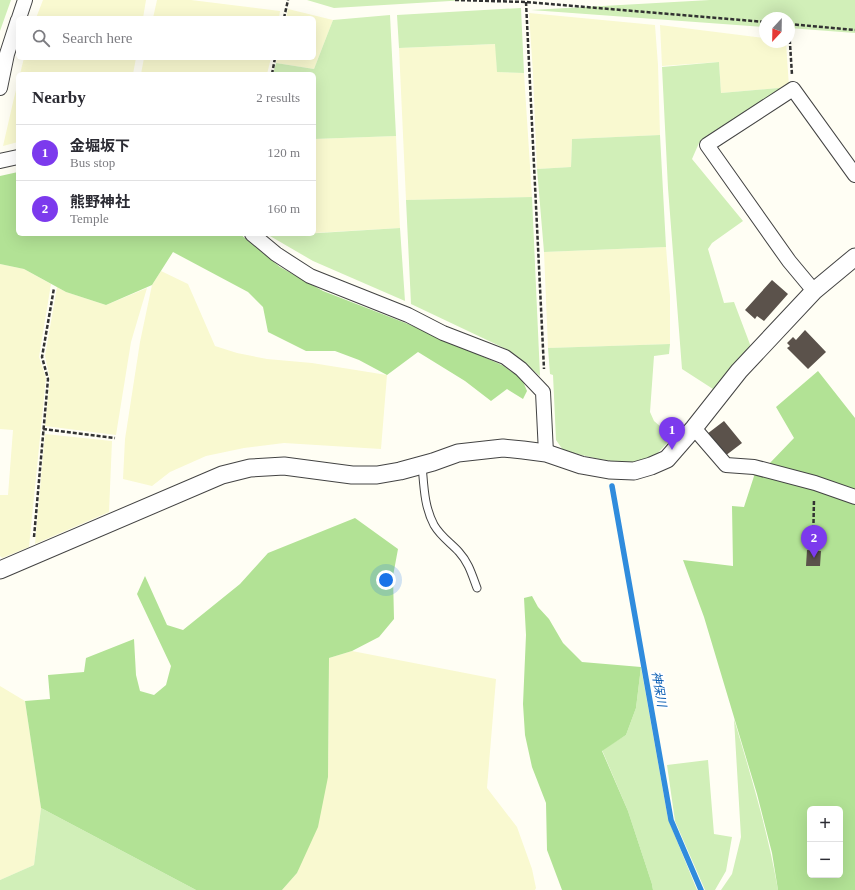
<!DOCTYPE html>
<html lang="en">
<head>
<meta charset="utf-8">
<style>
	:root { --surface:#fff; --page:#f2f2f3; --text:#2b2b33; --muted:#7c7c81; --line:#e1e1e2; --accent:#7c3aed }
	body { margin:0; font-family:"Times New Roman","Noto Sans JP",serif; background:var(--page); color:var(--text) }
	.controls { position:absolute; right:12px; bottom:12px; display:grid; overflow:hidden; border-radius:6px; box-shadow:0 4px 16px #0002 }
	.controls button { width:36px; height:36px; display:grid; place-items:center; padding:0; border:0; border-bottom:1px solid var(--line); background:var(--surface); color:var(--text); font:20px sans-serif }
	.compass { position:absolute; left:759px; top:12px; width:36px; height:36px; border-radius:50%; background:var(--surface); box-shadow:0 4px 16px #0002; rotate:202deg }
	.you { position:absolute; left:386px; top:580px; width:14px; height:14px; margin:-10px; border:3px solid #fff; border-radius:50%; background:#1a73e8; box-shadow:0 0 0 6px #1a73e833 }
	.badge { display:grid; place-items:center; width:26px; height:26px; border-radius:50%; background:var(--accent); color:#fff; font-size:13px; font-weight:700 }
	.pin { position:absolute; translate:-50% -33px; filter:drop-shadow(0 1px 2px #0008) }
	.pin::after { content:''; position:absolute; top:21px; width:14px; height:12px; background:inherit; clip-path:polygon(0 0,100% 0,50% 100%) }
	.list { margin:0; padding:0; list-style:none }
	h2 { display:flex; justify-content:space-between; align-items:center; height:52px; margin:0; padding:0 16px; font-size:17px }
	h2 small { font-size:13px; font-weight:400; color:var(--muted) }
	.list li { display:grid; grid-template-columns:26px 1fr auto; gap:12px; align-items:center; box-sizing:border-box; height:56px; padding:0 16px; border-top:1px solid var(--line) }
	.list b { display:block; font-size:15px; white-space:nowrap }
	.list p { margin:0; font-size:13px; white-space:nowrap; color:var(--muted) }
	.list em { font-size:13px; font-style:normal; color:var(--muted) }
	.icon { flex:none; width:22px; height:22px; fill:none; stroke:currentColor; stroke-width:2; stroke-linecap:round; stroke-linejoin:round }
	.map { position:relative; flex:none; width:855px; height:890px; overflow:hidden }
	.search { position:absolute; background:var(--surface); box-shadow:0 4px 16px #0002; left:16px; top:16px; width:300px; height:44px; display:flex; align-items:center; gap:10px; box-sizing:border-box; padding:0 14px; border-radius:6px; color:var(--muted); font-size:15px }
	.panel { position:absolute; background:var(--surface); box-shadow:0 4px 16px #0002; left:16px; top:72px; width:300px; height:164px; border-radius:6px }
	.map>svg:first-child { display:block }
	.farmland { fill:#f9f9d0 }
	.green { fill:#d1efb8 }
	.forest { fill:#b2e295; fill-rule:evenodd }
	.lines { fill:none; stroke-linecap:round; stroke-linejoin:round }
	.stream { stroke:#308cdd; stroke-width:5.5 }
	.building { fill:#5b524b }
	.service-casing { stroke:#434343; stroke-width:9 }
	.minor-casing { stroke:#434343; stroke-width:16 }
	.tertiary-casing { stroke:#434343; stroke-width:19 }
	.path { stroke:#323232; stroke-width:2.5; stroke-dasharray:4 2; stroke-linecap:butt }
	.service { stroke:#fff; stroke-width:7 }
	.minor { stroke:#fff; stroke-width:14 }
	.tertiary { stroke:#fff; stroke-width:17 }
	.labels { text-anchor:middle; stroke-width:4; stroke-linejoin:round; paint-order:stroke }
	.water-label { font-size:12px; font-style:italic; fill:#095db3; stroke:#fff }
</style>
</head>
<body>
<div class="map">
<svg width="855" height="890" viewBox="0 0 855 890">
	<rect width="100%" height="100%" fill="#fffef4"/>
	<path class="farmland" d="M43 0H146L143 18H36Z
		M157 0H191L280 11 279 18H153Z
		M288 9 333 20 314 69 276 63 277 58H314V18H286Z
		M529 13 655 25 658 65 660 135 572 139 571 167 537 169 533 74Z
		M660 25 765 38V42H786L789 87 721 93 719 62 662 66Z
		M496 44 497 72 524 73 532 197 406 200 399 48Z
		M24 58H136L133 74H20Z
		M144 58H271L267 74H141Z
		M18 82V142L3 146 14 98Z
		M396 136 400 228 314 233V139Z
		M666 247 670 296V344L548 348 544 252Z
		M0 264 24 269 51 284 39 357 46 378 29 547 2 558 0 556V495H8L13 430 0 429Z
		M161 271 188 284 215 346 237 353 267 359 312 363 387 375 381 449 284 443 244 448 206 456 170 472 152 486 123 479 125 439 140 342 152 285Z
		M57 287 66 292 106 305 147 288 131 342 116 435 45 426 50 379 45 356Z
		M45 434 112 441 109 512 35 544Z
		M352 651 496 679 487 788 517 827 532 869 536 888 535 890H282L297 873 328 777 329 658Z
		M0 686 25 701 41 808 34 865 0 880Z"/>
	<path class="green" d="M0 0H11L0 31Z
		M307 0H467L334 8Z
		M710 0H855V33L789 28V18H765V27L531 10Z
		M521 8 524 73 497 72 495 44 399 48 397 15Z
		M390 15 396 136 314 139V112L316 85 314 84V74H273L276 63 314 69 333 20Z
		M719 62 721 93 789 87 760 102 710 134 699 143 692 159 743 221 712 243 708 249 724 303 734 302 751 347 713 389 682 369 668 188 662 67Z
		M660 135 666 247 544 252 537 169 571 167 572 139Z
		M532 197 540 376 506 349 411 304 406 200Z
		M400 228 405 301 313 261 270 236Z
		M670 344 669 354 654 356 650 412 654 421 673 437C666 443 660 452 653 457 635 470 584 456 563 450L556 440 553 375 550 374 548 348Z
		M641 667 668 819 697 890H653L652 884 628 811 602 750 626 735 636 708Z
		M734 719C751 776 768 832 778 890H721L732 874 741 837Z
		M708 760 714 834 732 837 726 871 715 890H705L675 821 667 765Z
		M41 808 196 890H0V880L34 865Z"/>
	<path class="forest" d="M18 172V234H240L280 267 323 291 408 324 502 365 522 379 527 391 523 399 507 389 491 401 465 381 418 352 387 375 359 360 335 351H306L268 332 263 307 248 292 173 252 152 285 106 305 66 292 24 269 0 264V176Z
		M818 371 855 418V493L768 465 794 438 776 407Z
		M756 470 855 503V890H778L772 853 757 794 704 617 683 560 733 566 732 506 744 507ZM810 809H840V875H810Z
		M355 518 398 549 393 576 394 619 379 637 352 651 329 658 328 777 318 827 297 873 282 890H196L41 808 25 701 50 699 48 675 84 672 86 658 134 639 136 675 140 691 154 695 166 685 171 666 137 594 145 576 167 625 183 630 240 584 268 553Z
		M532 596 538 607 549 619 563 643 582 662 641 667 636 708 626 735 602 751 628 811 652 884 653 890H562L547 850 546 803 532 767 525 735 523 704 526 635 524 598Z"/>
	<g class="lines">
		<path class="stream" d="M612 486 671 820 701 890"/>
	</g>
	<path class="building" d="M772 280 788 294 764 321 757 316 755 319 745 310Z
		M805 330 826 352 808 369 787 348 790 346 787 343 793 337 796 340Z
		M724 421 742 443 725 456 707 434Z
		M807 550 821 551 820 566H806Z"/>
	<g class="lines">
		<g class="service-casing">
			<path id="service" d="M422 465C424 486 424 506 434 525 441 537 451 543 459 552 469 563 472 575 477 588"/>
		</g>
		<g class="minor-casing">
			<path id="minor" d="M19 18 25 0
				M0 88 7 54 18 20
				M0 161 18 157
				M252 234 276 254 310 276 408 315 443 333 505 357 521 369 543 392 546 453
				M814 291 789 261 707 145 793 89 855 175
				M694 428 726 465 754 467 815 483 855 497"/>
		</g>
		<g class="tertiary-casing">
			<path id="tertiary" d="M0 570 222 475 250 468 284 466 352 475H377L400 471 433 462 458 453 503 448 523 450 546 453 581 465 609 470 634 471 651 466 667 459 694 428 739 371 814 291 855 257"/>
		</g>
		<path class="path" d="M455 0 526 2 765 22
			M526 2 544 369
			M284 18 288 0
			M789 24 855 30
			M789 28 792 75
			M272 74 275 58
			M43 429 115 438
			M34 537 48 379 42 357 54 288
			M813 547 814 499"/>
		<use href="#service" class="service"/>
		<use href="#minor" class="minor"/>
		<use href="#tertiary" class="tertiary"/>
	</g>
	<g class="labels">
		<g class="water-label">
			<text transform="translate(659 689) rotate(80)" y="4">神保川</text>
		</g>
	</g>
</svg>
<div class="controls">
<button>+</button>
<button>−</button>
</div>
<svg class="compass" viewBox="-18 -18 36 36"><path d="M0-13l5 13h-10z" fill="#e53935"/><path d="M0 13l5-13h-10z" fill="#7c7c81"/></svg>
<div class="you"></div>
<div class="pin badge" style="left:672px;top:450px">1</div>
<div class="pin badge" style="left:814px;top:558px">2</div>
<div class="search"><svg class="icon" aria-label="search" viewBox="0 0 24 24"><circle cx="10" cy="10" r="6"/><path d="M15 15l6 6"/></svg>Search here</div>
<section class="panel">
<h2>Nearby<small>2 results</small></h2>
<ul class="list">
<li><span class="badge">1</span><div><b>金堀坂下</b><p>Bus stop</p></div><em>120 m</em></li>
<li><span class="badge">2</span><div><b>熊野神社</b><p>Temple</p></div><em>160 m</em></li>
</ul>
</section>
</div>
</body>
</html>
